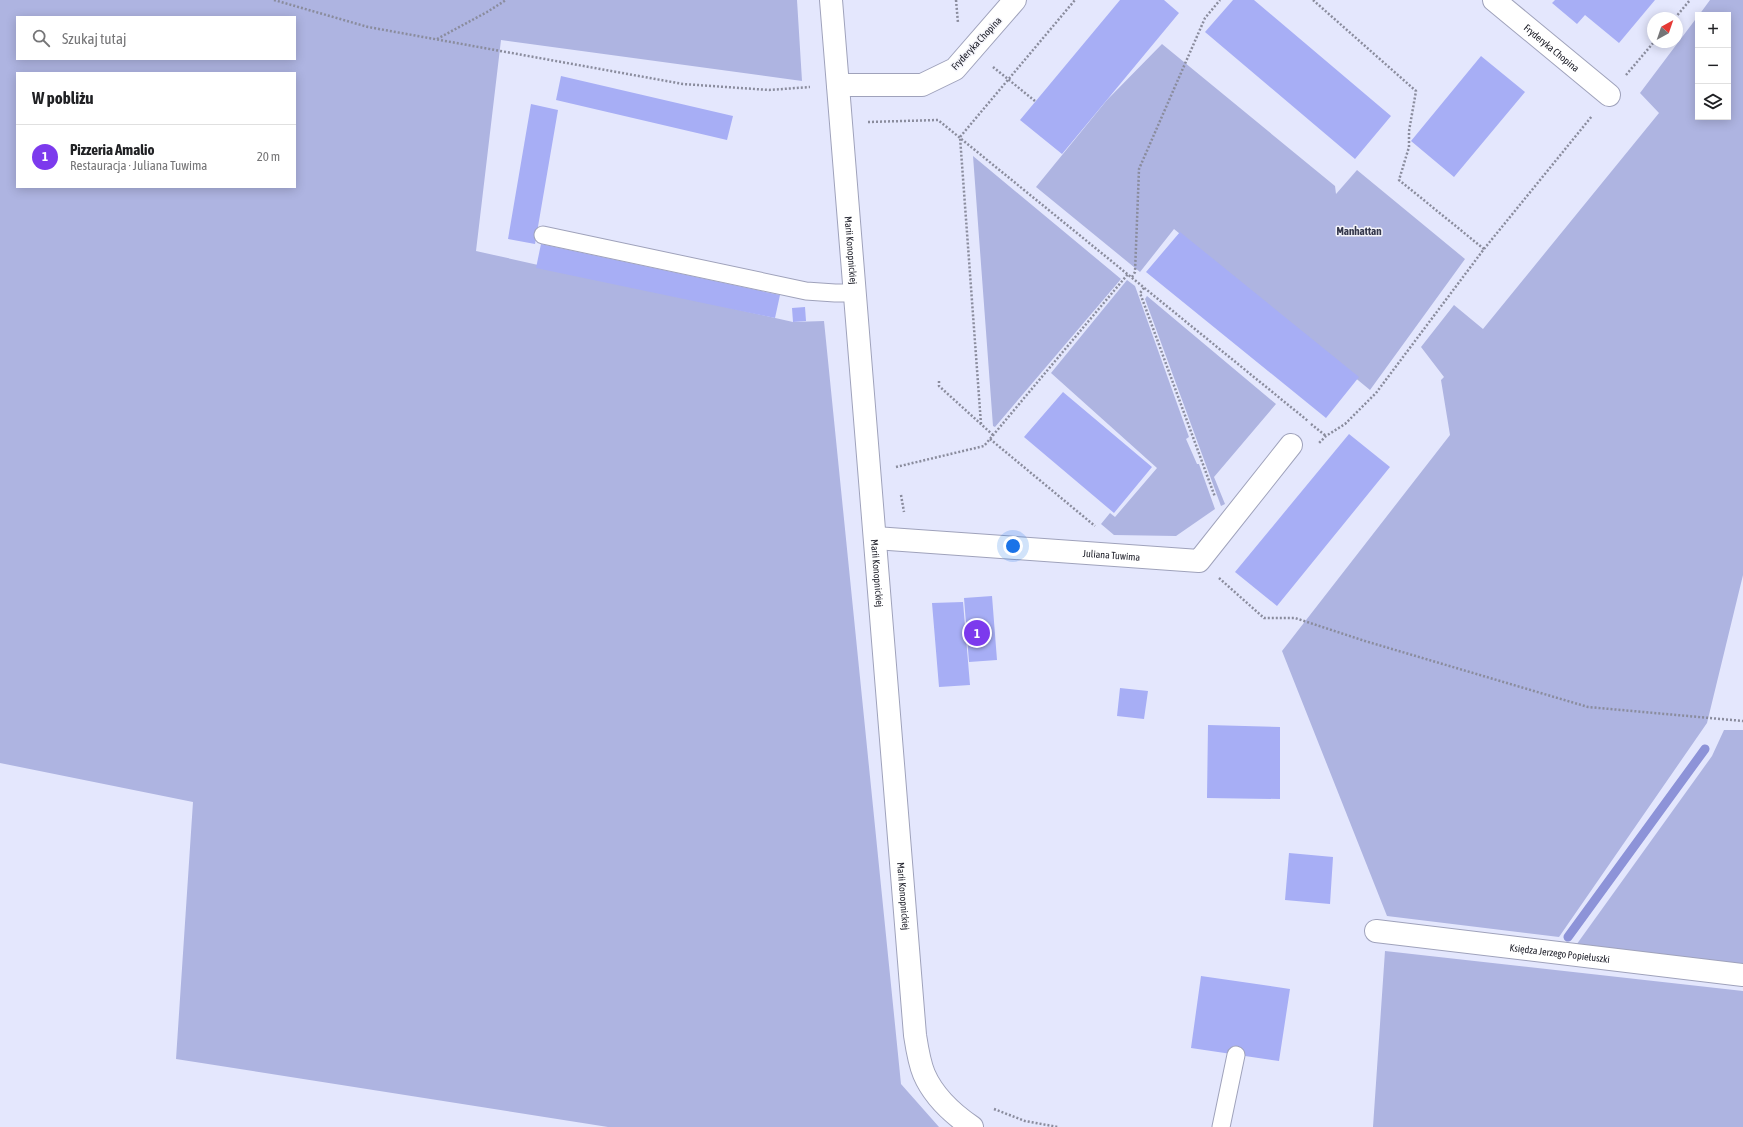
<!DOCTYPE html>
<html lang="pl">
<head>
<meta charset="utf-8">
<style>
	:root { --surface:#fff; --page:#f6f6f6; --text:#202124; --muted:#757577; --line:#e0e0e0; --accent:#7c3aed }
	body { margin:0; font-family:"Asap Condensed",sans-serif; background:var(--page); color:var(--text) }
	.controls { position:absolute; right:12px; top:12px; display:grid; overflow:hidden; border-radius:0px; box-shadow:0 2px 10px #0003 }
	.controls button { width:36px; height:36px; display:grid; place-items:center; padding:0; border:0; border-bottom:1px solid var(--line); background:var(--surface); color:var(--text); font:20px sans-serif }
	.compass { position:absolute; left:1647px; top:12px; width:36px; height:36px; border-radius:50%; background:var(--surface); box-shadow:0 2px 10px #0003; rotate:40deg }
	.you { position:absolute; left:1013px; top:546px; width:14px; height:14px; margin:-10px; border:3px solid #fff; border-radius:50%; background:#1a73e8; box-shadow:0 0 0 6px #1a73e833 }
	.badge { display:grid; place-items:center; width:26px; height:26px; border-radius:50%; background:var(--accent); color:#fff; font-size:13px; font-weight:700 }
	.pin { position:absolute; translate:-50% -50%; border:2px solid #fff; box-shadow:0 1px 4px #0006 }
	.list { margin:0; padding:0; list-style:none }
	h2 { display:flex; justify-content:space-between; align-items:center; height:52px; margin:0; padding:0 16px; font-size:17px }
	h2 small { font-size:13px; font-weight:400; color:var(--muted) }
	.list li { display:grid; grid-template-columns:26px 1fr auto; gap:12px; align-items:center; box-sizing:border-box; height:64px; padding:0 16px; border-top:1px solid var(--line) }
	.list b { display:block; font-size:15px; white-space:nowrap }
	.list p { margin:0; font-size:13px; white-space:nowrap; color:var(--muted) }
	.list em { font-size:13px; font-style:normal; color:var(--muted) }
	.icon { flex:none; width:22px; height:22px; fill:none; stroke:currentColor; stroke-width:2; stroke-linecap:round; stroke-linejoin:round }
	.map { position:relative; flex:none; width:1743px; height:1127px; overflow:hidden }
	.search { position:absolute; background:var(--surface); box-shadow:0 2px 10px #0003; left:16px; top:16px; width:280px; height:44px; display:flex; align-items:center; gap:10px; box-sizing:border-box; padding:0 14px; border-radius:0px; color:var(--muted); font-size:15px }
	.panel { position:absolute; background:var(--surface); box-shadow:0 2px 10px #0003; left:16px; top:72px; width:280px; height:116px; border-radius:0px }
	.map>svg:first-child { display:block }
	.green { fill:#aeb4e1; fill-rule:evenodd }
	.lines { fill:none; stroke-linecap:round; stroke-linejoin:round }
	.stream { stroke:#8d93d8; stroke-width:9 }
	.building { fill:#a7aef5 }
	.lane-casing { stroke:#9fa2bb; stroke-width:19 }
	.street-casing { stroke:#9fa2bb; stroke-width:24 }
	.path { stroke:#8a8c9d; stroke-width:2.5; stroke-dasharray:2 2; stroke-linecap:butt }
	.lane { stroke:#fff; stroke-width:17 }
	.street { stroke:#fff; stroke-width:22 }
	.labels { text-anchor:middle; stroke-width:3; stroke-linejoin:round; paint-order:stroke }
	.street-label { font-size:10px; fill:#21222c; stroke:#f5f5fb }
	.neighbourhood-label { font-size:11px; font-weight:bold; fill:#35384c; stroke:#f5f5fb }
</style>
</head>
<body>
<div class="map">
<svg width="1743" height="1127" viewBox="0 0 1743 1127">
	<rect width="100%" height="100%" fill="#e4e7fd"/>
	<path class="green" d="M0 0H797L802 81 501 40 476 251 793 322 824 321 901 1084 939 1127H608L176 1059 193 802 0 763ZM17 17H295V59H17ZM17 73H295V187H17Z
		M1710 0H1743V575L1707 723 1559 937 1387 916 1282 651 1450 435 1441 380 1444 377 1421 347 1454 305 1483 329 1659 113 1640 93 1698 16V117H1728V15H1699Z
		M1162 44 1335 186 1336 194 1357 170 1465 259 1370 390 1174 229 1140 272 1036 187 1107 100Z
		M973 156 1121 279 995 427 993 426Z
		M1127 280 1135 286 1189 437 1186 439 1197 464H1199L1215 509 1176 536 1114 535 1101 524 1110 513 1115 517 1157 468 1051 373Z
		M1147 296 1276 404 1214 477 1225 504 1221 506 1145 299Z
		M1724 730H1743V967L1574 948 1712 756Z
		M1385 951 1743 991V1127H1373Z"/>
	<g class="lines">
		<path class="stream" d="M1568 937 1705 749"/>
	</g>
	<path class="building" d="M1120 0H1164L1179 13 1062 154 1020 120Z
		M1233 0H1254L1391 116 1355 159 1205 32Z
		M1555 0H1655L1619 43 1585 15 1577 24 1552 3Z
		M1481 56 1525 92 1454 177 1411 141Z
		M561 76 733 116 727 140 556 100Z
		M531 104 558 110 535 244 508 239Z
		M1180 232 1359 377 1326 418 1146 272Z
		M541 244 780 295 775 318 536 268Z
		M805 307 806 321 793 322 792 308Z
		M1063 392 1152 467 1114 513 1024 437Z
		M1349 434 1390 467 1277 606 1235 572Z
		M992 596 997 660 969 662 964 598Z
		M963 602 970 685 939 687 932 603Z
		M1120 688 1148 691 1144 719 1117 716Z
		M1208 725 1280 727V799L1207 798Z
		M1289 853 1333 857 1330 904 1285 900Z
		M1201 976 1290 989 1279 1061 1191 1048Z"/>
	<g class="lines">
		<g class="lane-casing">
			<path id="lane" d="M543 235 806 291 835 293H855
				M1221 1127 1236 1055"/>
		</g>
		<g class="street-casing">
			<g id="street">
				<path id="s1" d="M831 0 915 1035C917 1048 919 1062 924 1074 933 1095 953 1114 972 1127"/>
				<path id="s2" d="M1494 0 1609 95"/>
				<path d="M838 85H922L955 69 1015 0"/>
				<path id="s3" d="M875 538 1199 561 1291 445"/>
				<path id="s4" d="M1376 931 1743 975"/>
			</g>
		</g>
		<path class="path" d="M274 0 368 27 683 84 769 90 810 87
			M956 0 958 23
			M1313 0 1416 91 1409 131V147L1399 180 1484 249 1376 393 1345 424 1326 436 1319 443
			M1675 18 1690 0
			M437 39 487 12 506 0
			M993 67 1035 101
			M1626 75 1654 42
			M868 122 938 120 1308 421
			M1484 249 1592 116
			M1132 277 1135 272 1139 169 1205 18 1220 0
			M1144 288 1140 293 1215 497
			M939 381V386L993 435
			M981 424 960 137 1075 0
			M1311 424 1326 436
			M990 439 1095 526
			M896 467 984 446 1128 274
			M901 495 904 512
			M1219 578 1264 618H1295L1365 641 1588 707 1743 721
			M994 1109 1025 1121 1058 1127"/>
		<use href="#lane" class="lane"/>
		<use href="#street" class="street"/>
	</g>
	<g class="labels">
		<g class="street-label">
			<text transform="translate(976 43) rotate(-47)" y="4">Fryderyka Chopina</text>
			<text dy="4" stroke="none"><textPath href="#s2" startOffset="75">Fryderyka Chopina</textPath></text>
			<text dy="4" stroke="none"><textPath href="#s1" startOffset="251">Marii Konopnickiej</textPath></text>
			<text dy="4" stroke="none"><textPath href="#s3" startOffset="237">Juliana Tuwima</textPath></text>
			<text dy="4" stroke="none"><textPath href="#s1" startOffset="575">Marii Konopnickiej</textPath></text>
			<text dy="4" stroke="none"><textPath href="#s1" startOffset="899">Marii Konopnickiej</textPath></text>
			<text dy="4" stroke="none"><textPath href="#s4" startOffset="185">Księdza Jerzego Popiełuszki</textPath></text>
		</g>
		<g class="neighbourhood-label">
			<text x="1359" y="235">Manhattan</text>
		</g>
	</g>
</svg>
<div class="controls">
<button>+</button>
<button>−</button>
<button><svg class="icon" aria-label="layers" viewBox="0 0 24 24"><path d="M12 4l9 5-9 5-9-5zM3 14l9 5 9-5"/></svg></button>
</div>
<svg class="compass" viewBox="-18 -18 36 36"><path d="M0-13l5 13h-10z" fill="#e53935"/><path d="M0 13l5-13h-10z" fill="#757577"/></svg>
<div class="you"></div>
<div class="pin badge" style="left:977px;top:633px">1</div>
<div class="search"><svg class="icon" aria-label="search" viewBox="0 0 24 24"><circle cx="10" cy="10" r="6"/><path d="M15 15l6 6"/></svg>Szukaj tutaj</div>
<section class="panel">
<h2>W pobliżu<small></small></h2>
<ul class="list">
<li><span class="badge">1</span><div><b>Pizzeria Amalio</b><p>Restauracja · Juliana Tuwima</p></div><em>20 m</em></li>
</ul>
</section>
</div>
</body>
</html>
